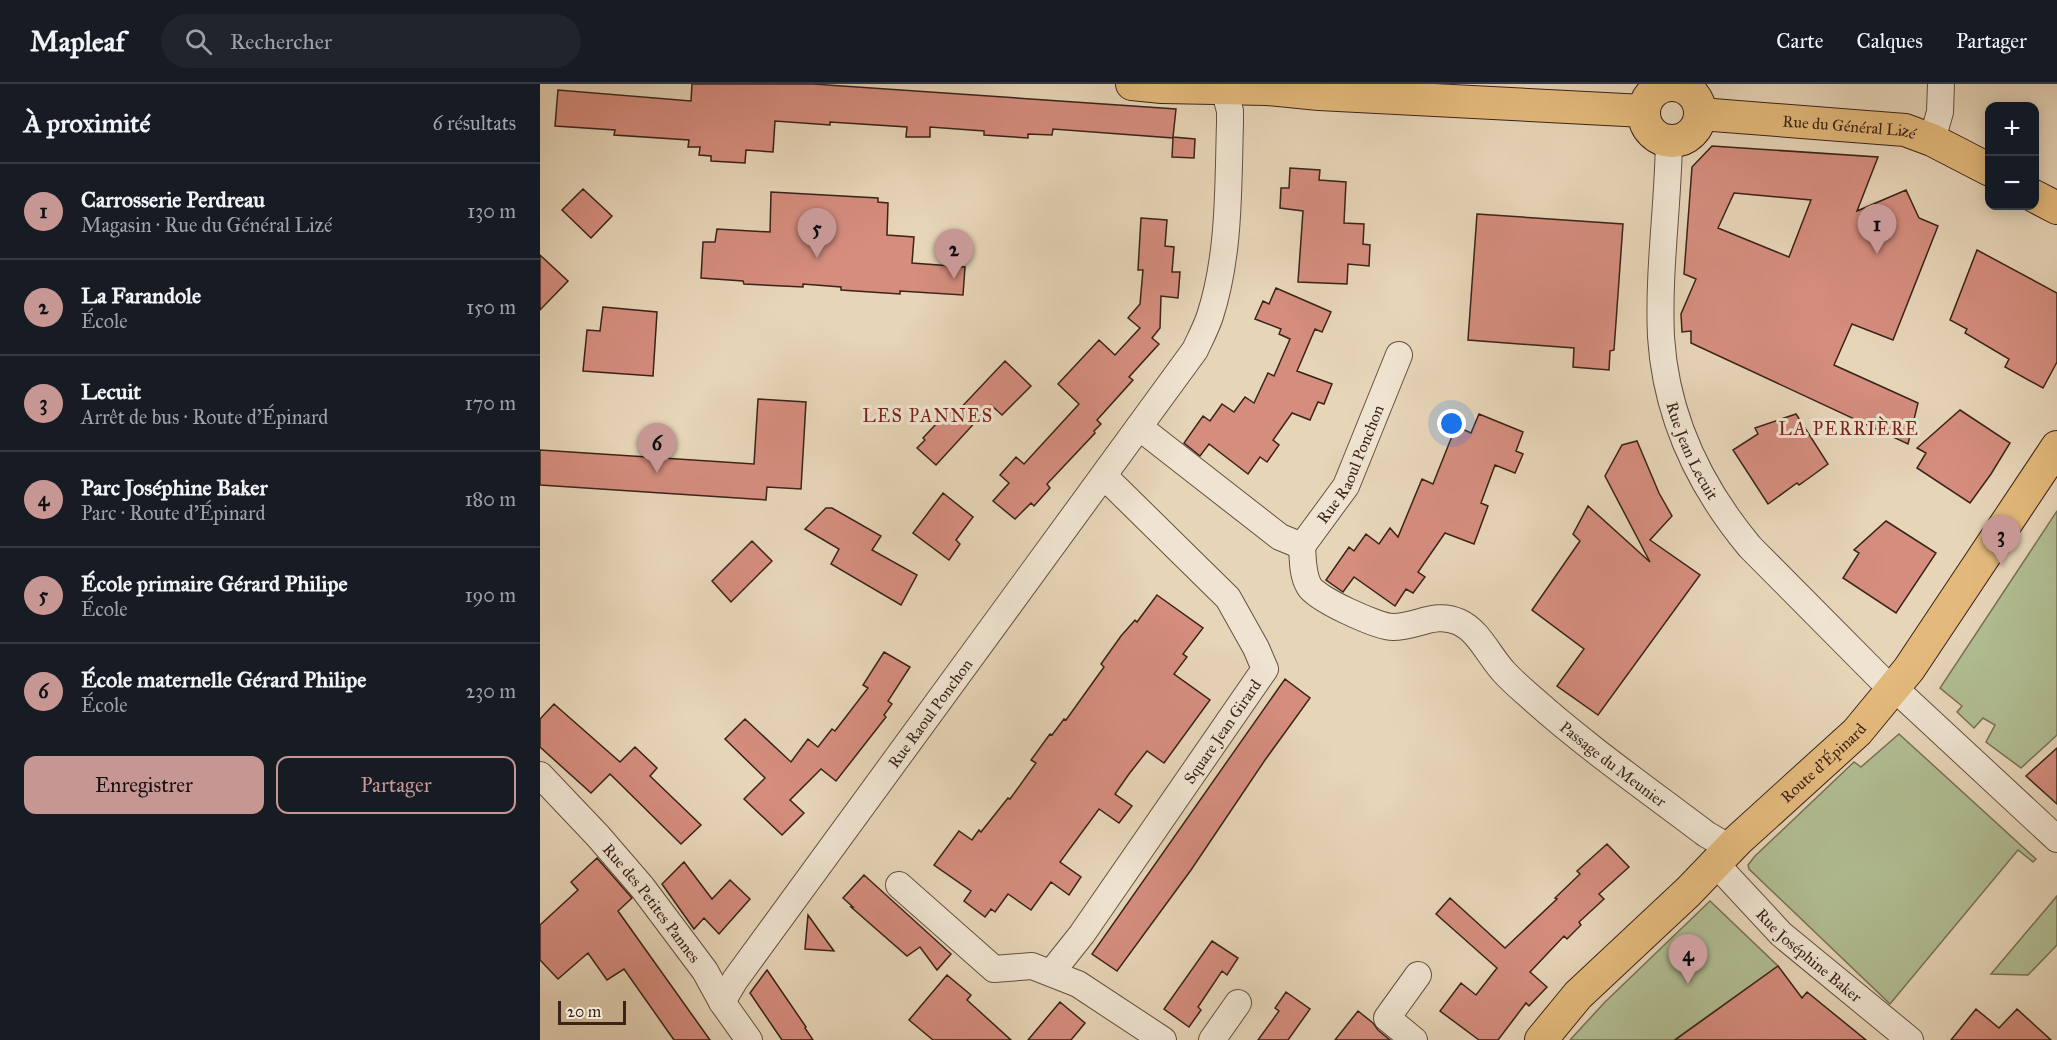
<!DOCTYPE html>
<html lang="fr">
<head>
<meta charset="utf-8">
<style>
	:root { --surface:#171b24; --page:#20242c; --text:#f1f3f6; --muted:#9ea1a6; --line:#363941; --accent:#c59692 }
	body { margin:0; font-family:"IM FELL Great Primer",serif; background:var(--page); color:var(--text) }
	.controls { position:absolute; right:18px; top:18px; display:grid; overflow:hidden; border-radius:12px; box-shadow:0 3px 15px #0003 }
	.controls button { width:54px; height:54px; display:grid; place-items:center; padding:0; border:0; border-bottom:2px solid var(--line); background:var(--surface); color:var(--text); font:30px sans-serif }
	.scale { position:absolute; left:18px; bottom:15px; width:68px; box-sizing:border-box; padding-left:6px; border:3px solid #3a2319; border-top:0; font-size:16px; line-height:21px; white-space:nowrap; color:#3a2319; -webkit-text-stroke:4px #efe4d1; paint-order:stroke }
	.you { position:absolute; left:912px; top:340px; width:21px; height:21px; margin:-15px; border:4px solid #fff; border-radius:50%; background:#1a73e8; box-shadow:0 0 0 9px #1a73e833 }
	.badge { display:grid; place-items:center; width:39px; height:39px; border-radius:50%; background:var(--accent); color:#111; font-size:20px; font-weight:700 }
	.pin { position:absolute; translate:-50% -50px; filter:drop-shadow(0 2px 3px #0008) }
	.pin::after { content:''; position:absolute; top:32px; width:21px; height:18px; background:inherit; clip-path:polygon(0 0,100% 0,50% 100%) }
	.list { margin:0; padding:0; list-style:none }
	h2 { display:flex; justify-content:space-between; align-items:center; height:78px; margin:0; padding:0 24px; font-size:26px }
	h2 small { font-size:20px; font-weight:400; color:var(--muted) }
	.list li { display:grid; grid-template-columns:39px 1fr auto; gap:18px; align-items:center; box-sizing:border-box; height:96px; padding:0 24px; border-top:2px solid var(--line) }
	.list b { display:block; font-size:22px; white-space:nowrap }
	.list p { margin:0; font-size:20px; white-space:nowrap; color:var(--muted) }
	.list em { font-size:20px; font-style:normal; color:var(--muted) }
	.actions { display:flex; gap:12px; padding:18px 24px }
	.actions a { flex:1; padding:14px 0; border:2px solid var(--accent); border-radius:12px; text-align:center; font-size:21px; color:var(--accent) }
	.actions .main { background:var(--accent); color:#111 }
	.icon { flex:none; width:33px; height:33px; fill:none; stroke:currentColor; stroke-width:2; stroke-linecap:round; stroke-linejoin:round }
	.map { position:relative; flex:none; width:1517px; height:956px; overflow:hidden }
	header { display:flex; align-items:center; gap:36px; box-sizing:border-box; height:84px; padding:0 30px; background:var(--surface); border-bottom:2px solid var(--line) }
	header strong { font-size:28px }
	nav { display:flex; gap:33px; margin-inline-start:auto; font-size:21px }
	.search { width:420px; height:54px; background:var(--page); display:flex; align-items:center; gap:15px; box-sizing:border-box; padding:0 21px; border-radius:33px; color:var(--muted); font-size:22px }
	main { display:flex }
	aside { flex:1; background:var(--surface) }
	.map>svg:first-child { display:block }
	.green { fill:#b1be93; stroke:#767056; stroke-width:1.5 }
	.building { fill:#d58d7e; stroke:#3a2319; stroke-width:1.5; fill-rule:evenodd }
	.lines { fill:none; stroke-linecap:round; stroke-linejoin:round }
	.minor-casing { stroke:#655041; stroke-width:28 }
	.major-casing { stroke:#3a2319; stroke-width:34 }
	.minor { stroke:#efe4d1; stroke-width:26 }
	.major { stroke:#e4ba7c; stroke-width:32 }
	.labels { text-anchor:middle; stroke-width:6; stroke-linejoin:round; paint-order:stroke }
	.street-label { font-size:16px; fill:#3a2319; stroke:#efe4d1 }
	.neighbourhood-label { font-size:18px; letter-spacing:1.5px; fill:#7a1f14; stroke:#efe4d1 }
</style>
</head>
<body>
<header>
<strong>Mapleaf</strong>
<div class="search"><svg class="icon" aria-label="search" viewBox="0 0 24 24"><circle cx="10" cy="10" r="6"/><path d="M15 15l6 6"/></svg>Rechercher</div>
<nav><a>Carte</a><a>Calques</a><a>Partager</a></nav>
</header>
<main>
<aside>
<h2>À proximité<small>6 résultats</small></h2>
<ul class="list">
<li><span class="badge">1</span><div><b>Carrosserie Perdreau</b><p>Magasin · Rue du Général Lizé</p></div><em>130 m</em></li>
<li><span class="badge">2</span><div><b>La Farandole</b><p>École</p></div><em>150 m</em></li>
<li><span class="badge">3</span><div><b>Lecuit</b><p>Arrêt de bus · Route d'Épinard</p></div><em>170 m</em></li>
<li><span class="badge">4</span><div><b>Parc Joséphine Baker</b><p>Parc · Route d'Épinard</p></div><em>180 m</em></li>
<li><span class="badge">5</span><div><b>École primaire Gérard Philipe</b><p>École</p></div><em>190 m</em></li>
<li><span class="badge">6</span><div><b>École maternelle Gérard Philipe</b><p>École</p></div><em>230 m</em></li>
</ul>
<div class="actions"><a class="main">Enregistrer</a><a>Partager</a></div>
</aside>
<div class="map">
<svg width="1517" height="956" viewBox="0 0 1517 956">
	<rect width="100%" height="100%" fill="#e7d5b8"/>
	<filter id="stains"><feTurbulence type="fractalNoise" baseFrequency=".00333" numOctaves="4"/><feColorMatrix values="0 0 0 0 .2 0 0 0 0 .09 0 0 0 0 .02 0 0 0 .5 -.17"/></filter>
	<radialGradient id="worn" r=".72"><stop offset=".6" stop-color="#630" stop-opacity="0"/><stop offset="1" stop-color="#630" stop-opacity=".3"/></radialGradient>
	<path class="green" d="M1517 427V651L1481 684 1446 658 1455 641 1443 634 1434 644 1417 628 1422 622 1400 604Z
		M1359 650 1496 775 1493 778 1478 766 1350 920 1209 785 1208 781 1215 772 1314 678 1321 683Z
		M1517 812V861L1488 891 1451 890Z
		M1170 817 1238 882 1134 956H1030L1065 918Z"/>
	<path class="building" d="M152 0H273L636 25 633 53 655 55 654 74 632 73 633 54 513 45 512 51 488 50V54L444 51V47L390 43V53H366L367 43 290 38V41L235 37 233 68 206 66 205 79 171 77V72L159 71 160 63H148L149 56 74 51 75 46 15 42 18 6 151 17Z
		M1172 62 1338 73 1317 127 1366 106 1379 134 1398 142 1353 256 1312 240 1294 281 1378 319 1368 360 1151 259V247L1142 248 1141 230 1156 195 1144 190 1152 83ZM1194 109 1271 116 1249 173 1178 144Z
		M750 84 780 86 779 96 806 98 804 139 824 140 823 160 830 161 829 182 808 180 807 200 758 198 763 127 740 124 741 104H749Z
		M43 105 72 132 51 154 22 126Z
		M231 108 338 114V118L348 119 347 151 374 153 372 179 425 183 423 211 360 207V210L301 206V203L263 200V203L204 200 203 197 161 194 163 158H175L177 145 230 148Z
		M937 130 1083 140 1074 266 1070 267 1069 286 1033 283 1034 264 928 256Z
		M601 134 627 136 625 162 634 163 632 188H640L638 214 621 212 620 244 612 254 619 260 589 293 593 296 557 336 561 340 554 347 555 349 507 400 510 404 494 422 491 419 475 435 453 417 469 399 460 391 476 373 484 380 539 320 518 300 559 256 575 271 600 244 588 234 600 220 603 186H598Z
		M1437 166 1517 209V278L1503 304 1465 283 1469 275 1425 249 1427 245 1410 236Z
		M0 171 28 197 0 226Z
		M736 204 791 228 782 248 775 245 757 287 792 300 784 320 778 318 770 336 752 329 733 356 739 361 727 378 720 373 708 390 669 360 660 372 644 359 663 332 670 337 682 320 694 328 705 313 714 319 728 289 734 292 750 255 739 250 741 245 715 235 723 217 729 220Z
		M63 223 117 228 113 292 43 287 47 246 60 247Z
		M465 277 491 302 462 331 451 321 396 381 377 364 385 356 383 354 410 325 415 330Z
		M218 315 266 318 261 405 227 403 226 416 0 401V366L214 380Z
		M1420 326 1470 359 1451 390 1430 419 1377 384 1386 369 1377 364Z
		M939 330 983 348 976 367 983 370 975 389 955 381 941 419 948 422 934 460 905 449 878 488 885 493 873 509 866 505 855 522 814 493 803 508 786 496 809 463 814 467 826 450 839 460 850 444 858 453 882 395 893 400 916 342 931 349Z
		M1256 330 1288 380 1269 394 1259 401 1257 399 1228 420 1193 366 1218 350 1215 344Z
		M1097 357 1119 409 1132 432 1110 456 1160 491 1058 631 1017 602 1044 565 992 526 1040 457 1033 450 1048 422 1110 478 1065 392 1082 361Z
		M403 409 433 433 416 456 420 460 409 476 373 449Z
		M286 424H292L341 452 332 466 377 491 361 521 291 480 299 465 265 445Z
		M1346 437 1396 469 1356 529 1303 494 1319 469 1314 466Z
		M212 457 232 477 191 518 172 497Z
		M617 511 663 544 643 570 647 573 634 590 670 616 624 679 607 667 589 690 575 710 592 722 579 739 559 725 520 778 541 793 529 811 511 798 491 826 468 810 455 828 451 825 445 833 424 817 431 807 394 781 419 747 432 756 439 746 441 748 468 714 470 715 496 679 491 676 510 650 512 651 524 635 526 636 564 583 561 580 581 552 595 536 597 538Z
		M344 568 370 583 348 617 352 620 344 631 346 633 296 697 281 685 250 716 264 729 242 751 204 715 225 694 185 655 205 635 251 678 268 655 278 663 292 645 295 647 328 604 323 601Z
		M745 595 770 614 725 676 651 786 577 887 552 870Z
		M14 620 80 678 95 663 117 684 110 692 161 741 141 760 70 690 51 709 0 663V635Z
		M1517 664V720L1486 692Z
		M1067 760 1089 783 1059 810 1064 815 1039 838 1041 841 1027 855 1024 852 990 888 1007 903 989 922 986 919 958 956H939L900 927 921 899 936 911 957 884 896 830 910 814 965 864 1017 815 1015 814 1040 790 1037 787Z
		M57 774 92 814 78 827 170 956H134L84 885 67 896 48 869 18 895 0 876V841L38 806 31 798Z
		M144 778 172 815 190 796 210 815 179 850 164 834 154 845 122 800Z
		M324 791 411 870 397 886 380 863 367 872 311 823H313L303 814Z
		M268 831 278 845 294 867 265 865Z
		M672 857 698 874 687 891 682 887 658 923 661 926 649 943 624 925Z
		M1238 882 1262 914 1267 908 1326 956H1135Z
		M227 886 266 943 265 944 273 956H242L210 909Z
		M407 891 431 911 427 916 471 956H393L369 936Z
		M746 908 770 925 748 956H718L739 927 735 924Z
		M520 918 545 939 531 956H488Z
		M1436 925 1459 944 1477 925 1511 956H1411Z
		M818 927 833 939 838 946 850 956H795Z"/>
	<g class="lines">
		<g class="minor-casing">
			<g id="minor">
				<path d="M1392 56 1400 28 1401 0"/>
				<path id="s1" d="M1129 57C1128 122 1118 188 1121 253 1126 332 1160 403 1210 463L1342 596 1364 613 1517 755"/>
				<path d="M599 343 740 453 762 462"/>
				<path id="s2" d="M762 462C763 475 762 490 769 502 776 515 838 543 853 543 877 543 895 527 919 538 939 547 949 572 964 588 973 598 984 607 994 616 1048 664 1108 706 1166 750L1190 764"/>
				<path id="s3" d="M762 462 806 402 859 271"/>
				<path id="s4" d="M0 691 58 752 102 803 165 887 182 918 209 956"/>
				<path id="s5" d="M1175 779 1241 850 1370 956"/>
				<path d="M359 801 454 885 492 882 538 900 623 956"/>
				<path id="s6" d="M511 889 542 850 725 585 716 564 688 514 564 392"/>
				<path id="s7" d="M182 918 195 896 655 266C660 255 666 244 670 232 690 170 688 103 690 39V27L683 0"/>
				<path d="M672 956 698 919"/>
				<path d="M874 956 847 934 878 891"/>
			</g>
		</g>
		<g class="major-casing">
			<g id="major">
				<path d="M592 0 622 3 727 5 779 10 1104 27"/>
				<circle cx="1132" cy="29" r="28"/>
				<path id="s8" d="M1160 30 1365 46 1392 56 1450 86"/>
				<path d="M1494 112 1517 124"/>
				<path id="s9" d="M1001 956 1038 911 1148 808 1198 756 1317 648 1369 585 1517 363"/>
			</g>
		</g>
		<use href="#minor" class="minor"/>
		<use href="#major" class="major"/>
	</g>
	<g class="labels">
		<g class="street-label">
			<text dy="6" stroke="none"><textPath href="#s8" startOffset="150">Rue du Général Lizé</textPath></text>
			<text dy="6" stroke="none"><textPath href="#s1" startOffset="315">Rue Jean Lecuit</textPath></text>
			<text dy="6" stroke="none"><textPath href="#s3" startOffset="96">Rue Raoul Ponchon</textPath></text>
			<text dy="6" stroke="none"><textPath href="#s7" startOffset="356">Rue Raoul Ponchon</textPath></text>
			<text dy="6" stroke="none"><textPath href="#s6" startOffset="296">Square Jean Girard</textPath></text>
			<text dy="6" stroke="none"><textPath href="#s9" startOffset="396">Route d'Épinard</textPath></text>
			<text dy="6" stroke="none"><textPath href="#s2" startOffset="414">Passage du Meunier</textPath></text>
			<text dy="6" stroke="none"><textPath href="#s4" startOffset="170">Rue des Petites Pannes</textPath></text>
			<text dy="6" stroke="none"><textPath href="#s5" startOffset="132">Rue Joséphine Baker</textPath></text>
		</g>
		<g class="neighbourhood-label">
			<text x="388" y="338">LES PANNES</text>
			<text x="1309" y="351">LA PERRIÈRE</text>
		</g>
	</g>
	<rect width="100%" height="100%" filter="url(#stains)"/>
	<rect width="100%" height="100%" fill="url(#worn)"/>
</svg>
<div class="controls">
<button>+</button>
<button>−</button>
</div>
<div class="scale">20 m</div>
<div class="you"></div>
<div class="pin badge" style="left:1337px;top:170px">1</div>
<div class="pin badge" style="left:414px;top:195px">2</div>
<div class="pin badge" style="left:1461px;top:481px">3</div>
<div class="pin badge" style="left:1148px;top:900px">4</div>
<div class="pin badge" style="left:277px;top:174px">5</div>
<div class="pin badge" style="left:117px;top:389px">6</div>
</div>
</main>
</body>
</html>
